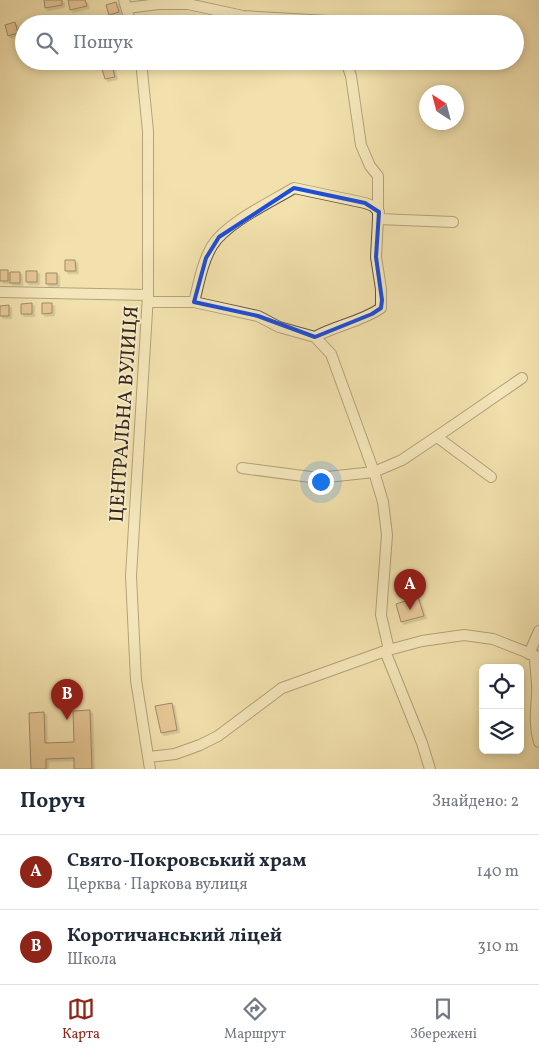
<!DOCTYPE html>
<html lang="uk">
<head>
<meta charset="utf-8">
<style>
	:root { --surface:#fff; --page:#f6f6f7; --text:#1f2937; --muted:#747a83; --line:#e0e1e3; --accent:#8f2418 }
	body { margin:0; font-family:Vollkorn,serif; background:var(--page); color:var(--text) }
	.controls { position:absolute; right:15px; bottom:15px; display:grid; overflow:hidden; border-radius:8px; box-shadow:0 2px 8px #0003 }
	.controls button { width:45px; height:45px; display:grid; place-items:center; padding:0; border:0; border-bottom:1px solid var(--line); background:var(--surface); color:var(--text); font:25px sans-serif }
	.compass { position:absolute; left:419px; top:85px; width:45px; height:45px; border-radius:50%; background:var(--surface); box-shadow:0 2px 8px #0003; rotate:324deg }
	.you { position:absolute; left:320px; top:481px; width:18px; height:18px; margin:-12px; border:4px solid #fff; border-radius:50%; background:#1a73e8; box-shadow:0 0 0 8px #1a73e833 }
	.badge { display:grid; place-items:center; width:32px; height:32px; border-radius:50%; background:var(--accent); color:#fff; font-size:16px; font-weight:700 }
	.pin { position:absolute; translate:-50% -41px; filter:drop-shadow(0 1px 2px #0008) }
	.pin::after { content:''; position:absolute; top:26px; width:18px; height:15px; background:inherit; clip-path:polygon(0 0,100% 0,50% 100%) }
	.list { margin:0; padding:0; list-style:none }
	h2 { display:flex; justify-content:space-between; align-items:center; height:65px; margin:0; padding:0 20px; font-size:21px }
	h2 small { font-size:16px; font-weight:400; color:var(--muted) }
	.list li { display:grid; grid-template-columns:32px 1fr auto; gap:15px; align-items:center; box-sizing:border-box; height:75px; padding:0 20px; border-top:1px solid var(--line) }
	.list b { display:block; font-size:19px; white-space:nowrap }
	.list p { margin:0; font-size:16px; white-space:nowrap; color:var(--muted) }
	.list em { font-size:16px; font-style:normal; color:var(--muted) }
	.icon { flex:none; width:28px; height:28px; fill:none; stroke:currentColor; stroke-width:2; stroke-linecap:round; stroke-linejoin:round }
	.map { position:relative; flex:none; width:539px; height:769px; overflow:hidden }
	.search { position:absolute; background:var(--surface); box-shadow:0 2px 8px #0003; left:15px; right:15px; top:15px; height:55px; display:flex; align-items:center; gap:12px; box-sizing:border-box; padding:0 18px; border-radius:28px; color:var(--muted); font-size:19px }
	.sheet { height:215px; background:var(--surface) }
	nav { display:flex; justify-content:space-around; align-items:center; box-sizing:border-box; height:70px; border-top:1px solid var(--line); background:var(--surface); font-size:14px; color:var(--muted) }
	nav a { display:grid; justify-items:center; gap:2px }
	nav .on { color:var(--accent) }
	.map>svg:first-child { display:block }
	.building { fill:#dba97b; stroke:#34261b; filter:url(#shadow) }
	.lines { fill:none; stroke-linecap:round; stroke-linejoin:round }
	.minor-casing { stroke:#645540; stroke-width:12 }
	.minor { stroke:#f7ecca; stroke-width:10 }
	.marked { fill:none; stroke:#1d4ed8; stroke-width:4; stroke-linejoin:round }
	.labels { text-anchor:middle; stroke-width:4; stroke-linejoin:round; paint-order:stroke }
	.street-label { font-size:20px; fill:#34261b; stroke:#f7ecca }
</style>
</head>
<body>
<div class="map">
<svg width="539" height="769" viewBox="0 0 539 769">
	<defs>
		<filter id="shadow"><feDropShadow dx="2.5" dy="2.5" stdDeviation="0" flood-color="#0004"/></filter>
	</defs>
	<rect width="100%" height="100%" fill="#f2e1ad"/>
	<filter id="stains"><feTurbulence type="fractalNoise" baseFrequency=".004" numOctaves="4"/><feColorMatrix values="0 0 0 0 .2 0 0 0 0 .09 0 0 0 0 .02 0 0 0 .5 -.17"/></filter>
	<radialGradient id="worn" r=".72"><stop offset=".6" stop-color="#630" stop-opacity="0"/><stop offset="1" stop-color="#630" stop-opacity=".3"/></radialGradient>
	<path class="building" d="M44 0H62V5L45 8Z
		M68 0H85L87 6 70 10Z
		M116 2 119 12 109 15 106 5Z
		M146 15 148 24H140L138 17Z
		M15 22 18 33 8 36 5 25Z
		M112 66 115 77 105 79 102 69Z
		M65 260H75L76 271H65Z
		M0 270H8V281H0Z
		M26 271H37V282H26Z
		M10 272H20V283H10Z
		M46 273H57V284H46Z
		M32 303V314H21V304Z
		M42 303H52V313L42 314Z
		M9 305V316H0V306Z
		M418 597 424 616 401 622 396 604Z
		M172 703 177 730 161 733 155 706Z
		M90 710 92 769H74V758L46 759V769H31L29 713 44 712 45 743 74 742 73 711Z"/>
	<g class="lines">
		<g class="minor-casing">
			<path id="minor" d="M124 0 131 24
				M127 8 158 4H188L243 16 328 21 329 24
				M141 61 148 131V295L131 576 136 680 150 769
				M378 219 453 222
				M0 292 148 295
				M148 302H194L258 316 279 327 315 337 331 354 374 472 383 502 387 535 381 615 389 650
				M194 302C199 283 202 263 212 246 226 223 271 202 294 188L365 203 373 206 379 212
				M315 337C336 325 361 322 381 308V289L376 257 378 219V176L370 166 361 145 351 76 346 61
				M437 437 491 477
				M242 468 318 478 374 472 402 460 448 429 522 378
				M385 651 422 743 430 769
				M529 654 539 631
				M535 656C535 669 538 682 537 695 536 712 534 726 539 742
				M149 757 175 754 200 745 218 736 282 688 385 651 422 641 464 635 493 639 539 657"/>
		</g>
		<use href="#minor" class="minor"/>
	</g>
	<path d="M0 0H539V769H0ZM294 188 365 203 379 212 376 257 382 300 381 308 372 314 315 337 258 316 194 302 206 258 219 237Z" fill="#f2e1ad" fill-opacity=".55" fill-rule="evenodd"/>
	<path class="marked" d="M294 188 365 203 379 212 376 257 382 300 381 308 372 314 315 337 258 316 194 302 206 258 219 237Z"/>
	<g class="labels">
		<g class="street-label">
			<text transform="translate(123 414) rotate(-86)" y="7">ЦЕНТРАЛЬНА ВУЛИЦЯ</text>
		</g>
	</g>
	<rect width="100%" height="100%" filter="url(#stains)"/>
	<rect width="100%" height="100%" fill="url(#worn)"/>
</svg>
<div class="controls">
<button><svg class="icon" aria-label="locate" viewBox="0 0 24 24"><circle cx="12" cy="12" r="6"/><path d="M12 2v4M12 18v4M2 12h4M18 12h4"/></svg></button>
<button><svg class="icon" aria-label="layers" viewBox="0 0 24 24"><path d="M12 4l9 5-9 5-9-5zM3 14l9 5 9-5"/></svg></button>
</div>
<svg class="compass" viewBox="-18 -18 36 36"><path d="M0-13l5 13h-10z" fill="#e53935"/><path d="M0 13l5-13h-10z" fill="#747a83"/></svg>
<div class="you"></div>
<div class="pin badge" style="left:410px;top:610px">A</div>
<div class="pin badge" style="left:67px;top:720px">B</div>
<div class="search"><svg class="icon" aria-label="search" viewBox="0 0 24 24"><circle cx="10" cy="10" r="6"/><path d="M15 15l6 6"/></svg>Пошук</div>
</div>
<section class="sheet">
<h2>Поруч<small>Знайдено: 2</small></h2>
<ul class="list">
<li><span class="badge">A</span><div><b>Свято-Покровський храм</b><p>Церква · Паркова вулиця</p></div><em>140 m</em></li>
<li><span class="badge">B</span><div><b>Коротичанський ліцей</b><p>Школа</p></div><em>310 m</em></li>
</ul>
</section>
<nav>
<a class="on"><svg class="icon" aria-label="map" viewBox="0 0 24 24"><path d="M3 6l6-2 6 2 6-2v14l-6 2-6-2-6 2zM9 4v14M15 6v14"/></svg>Карта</a>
<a><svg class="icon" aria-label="directions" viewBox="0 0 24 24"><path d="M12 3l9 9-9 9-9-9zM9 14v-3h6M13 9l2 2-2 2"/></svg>Маршрут</a>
<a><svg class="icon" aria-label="saved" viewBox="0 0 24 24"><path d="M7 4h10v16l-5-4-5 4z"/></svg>Збережені</a>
</nav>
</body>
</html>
